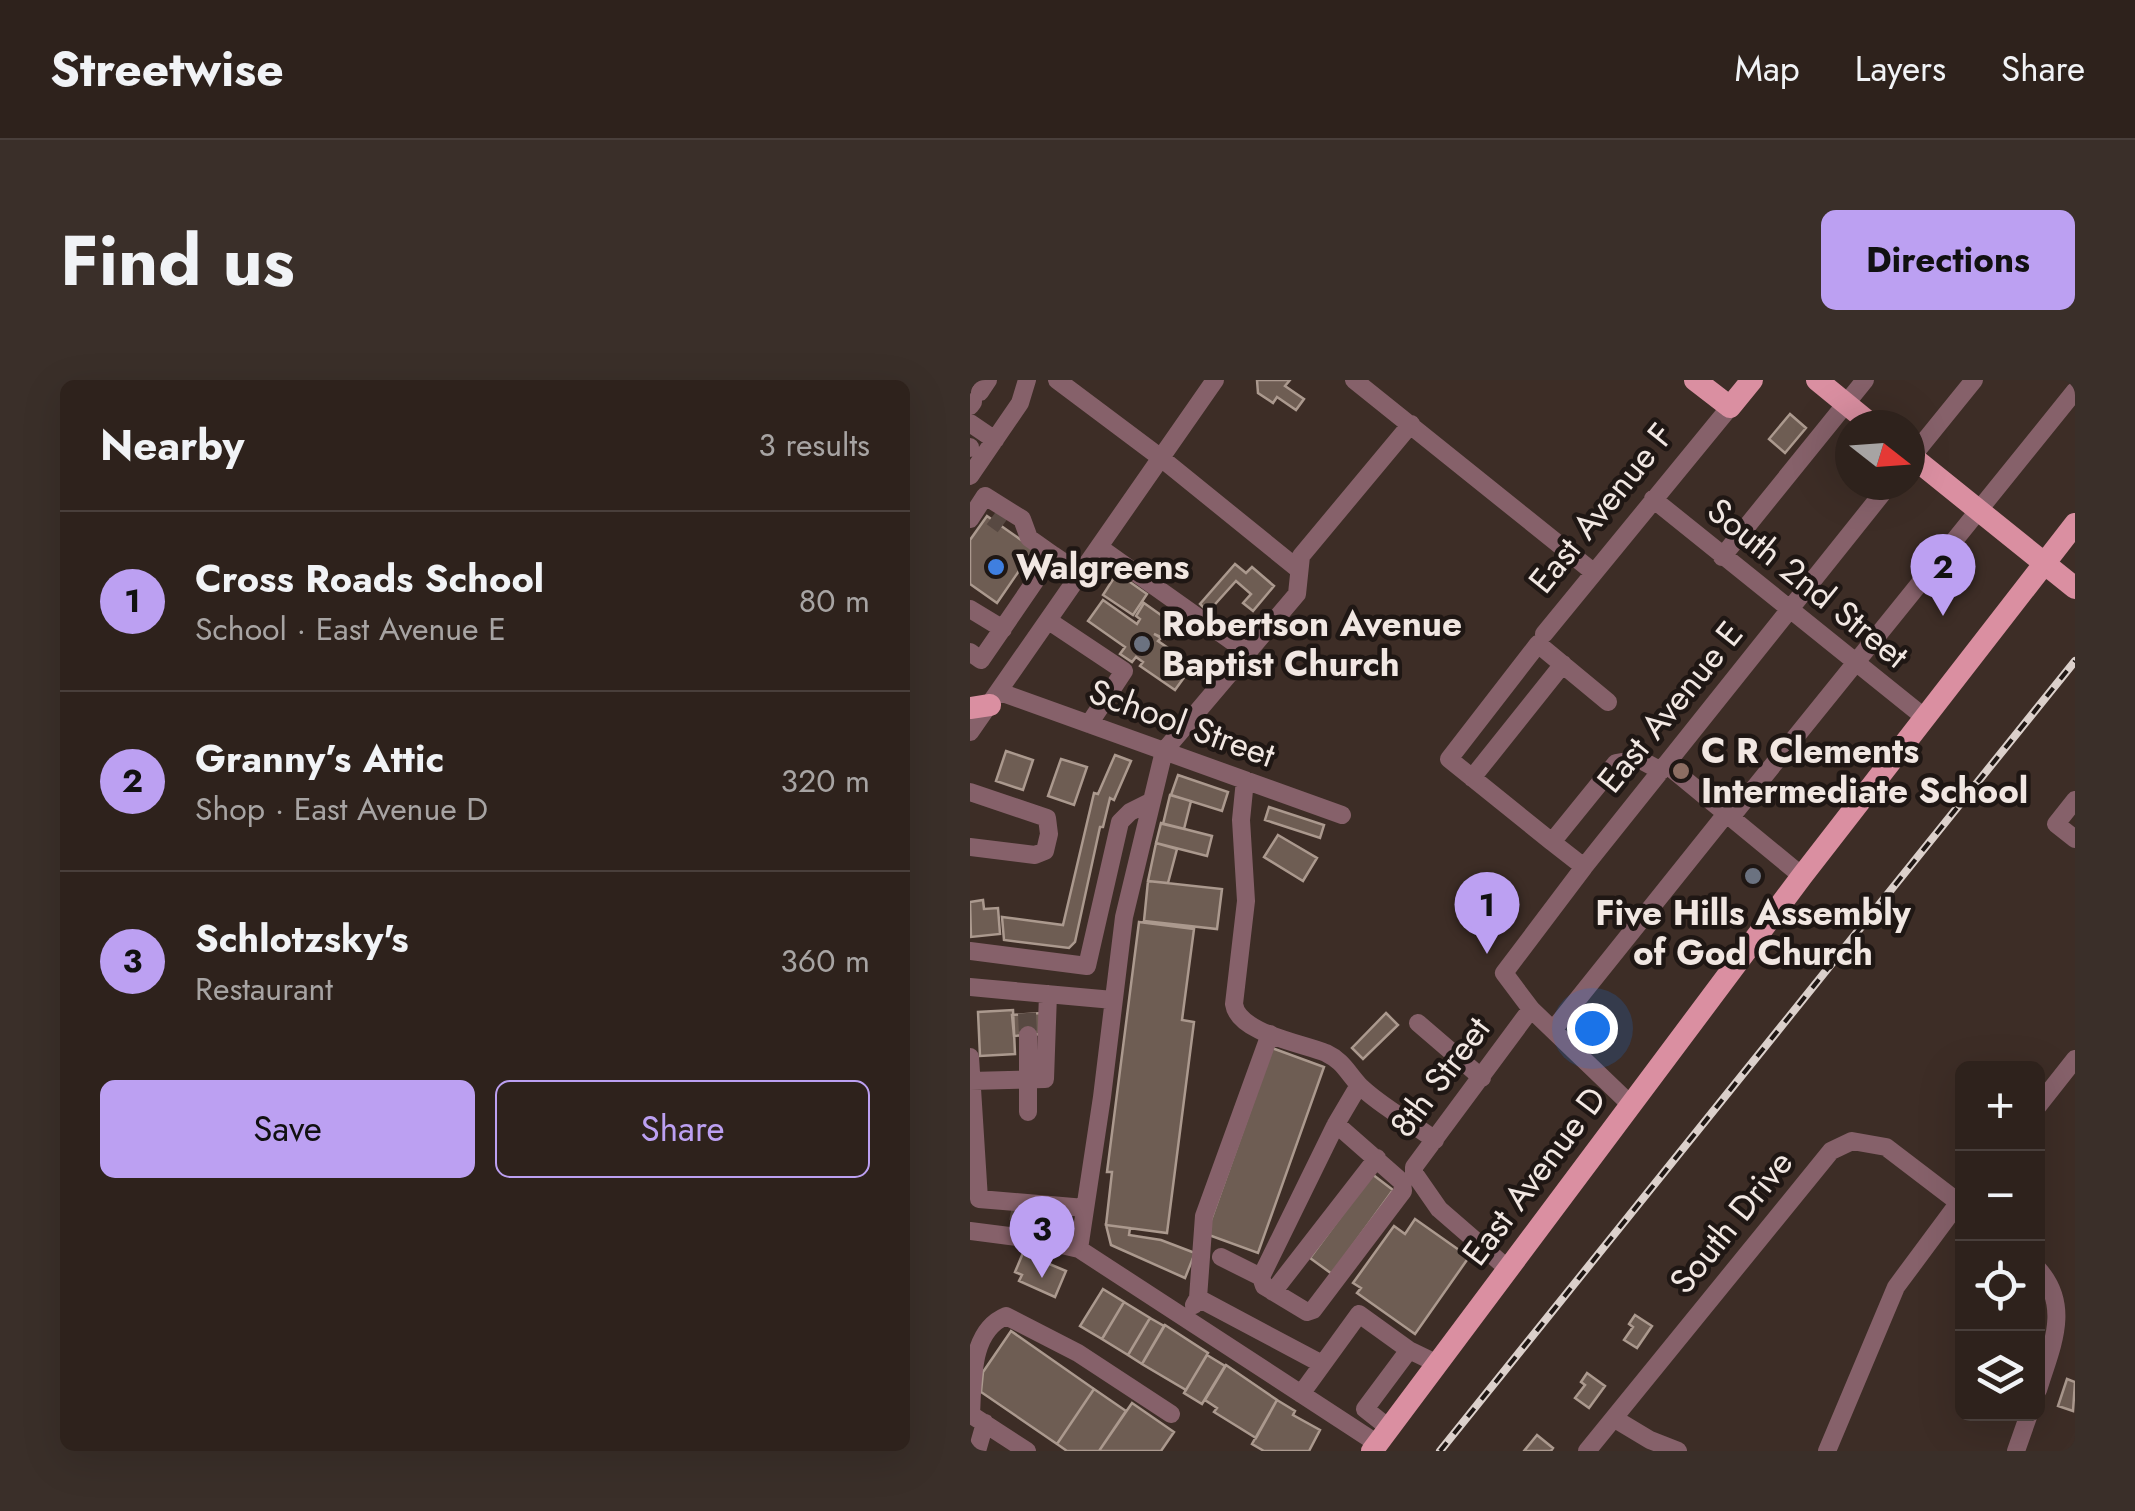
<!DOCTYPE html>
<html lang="en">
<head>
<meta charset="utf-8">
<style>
	:root { --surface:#2e221c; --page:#3a2f29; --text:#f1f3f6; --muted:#a7a4a3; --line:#493f3b; --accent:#bca0f2 }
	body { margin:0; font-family:Jost,sans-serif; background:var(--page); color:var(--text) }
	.controls { position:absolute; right:30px; bottom:30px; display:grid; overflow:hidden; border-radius:15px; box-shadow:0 10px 40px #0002 }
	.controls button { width:90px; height:90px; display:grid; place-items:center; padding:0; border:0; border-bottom:2px solid var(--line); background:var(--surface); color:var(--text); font:50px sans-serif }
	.compass { position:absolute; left:865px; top:30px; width:90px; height:90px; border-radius:50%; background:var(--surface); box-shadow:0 10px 40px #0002; rotate:107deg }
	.you { position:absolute; left:622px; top:648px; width:35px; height:35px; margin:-25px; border:8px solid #fff; border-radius:50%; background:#1a73e8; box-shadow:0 0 0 15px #1a73e833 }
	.badge { display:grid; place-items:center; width:65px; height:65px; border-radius:50%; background:var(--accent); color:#111; font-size:32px; font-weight:700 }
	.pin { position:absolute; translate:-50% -82px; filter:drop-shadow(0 2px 5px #0008) }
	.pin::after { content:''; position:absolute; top:52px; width:35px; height:30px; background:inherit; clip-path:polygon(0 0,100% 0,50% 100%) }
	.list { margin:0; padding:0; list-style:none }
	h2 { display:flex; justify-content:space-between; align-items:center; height:130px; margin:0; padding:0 40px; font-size:42px }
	h2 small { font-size:32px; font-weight:400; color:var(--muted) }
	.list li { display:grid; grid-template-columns:65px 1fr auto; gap:30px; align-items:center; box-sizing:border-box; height:180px; padding:0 40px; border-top:2px solid var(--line) }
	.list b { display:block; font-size:38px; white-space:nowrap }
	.list p { margin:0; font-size:32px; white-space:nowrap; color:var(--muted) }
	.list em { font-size:32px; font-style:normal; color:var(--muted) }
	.actions { display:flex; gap:20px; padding:30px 40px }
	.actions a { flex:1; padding:22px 0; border:2px solid var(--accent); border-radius:15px; text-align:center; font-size:35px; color:var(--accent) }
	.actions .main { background:var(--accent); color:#111 }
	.icon { flex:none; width:55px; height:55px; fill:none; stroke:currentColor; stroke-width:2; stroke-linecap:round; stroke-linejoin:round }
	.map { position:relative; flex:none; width:1105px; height:1071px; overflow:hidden; border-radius:15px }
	header { display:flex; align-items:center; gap:60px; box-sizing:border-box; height:140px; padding:0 50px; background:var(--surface); border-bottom:2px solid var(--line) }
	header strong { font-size:48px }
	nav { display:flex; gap:55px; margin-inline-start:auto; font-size:35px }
	.intro { display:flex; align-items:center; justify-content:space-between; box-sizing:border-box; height:240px; padding:0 60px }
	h1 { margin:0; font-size:70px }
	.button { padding:25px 45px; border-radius:15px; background:var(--accent); color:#111; font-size:35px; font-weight:700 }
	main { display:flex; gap:60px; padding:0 60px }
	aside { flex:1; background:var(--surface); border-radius:15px; box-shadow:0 10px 40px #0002 }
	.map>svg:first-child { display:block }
	.building { fill:#6e5d53; stroke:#ab998e; stroke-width:2.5 }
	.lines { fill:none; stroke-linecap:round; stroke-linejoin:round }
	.minor-tunnel { stroke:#584942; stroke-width:18; stroke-dasharray:18 9; stroke-linecap:butt }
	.minor { stroke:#86616a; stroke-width:18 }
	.major { stroke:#da8fa1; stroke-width:22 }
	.rail-casing { stroke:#dbd0cb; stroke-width:8 }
	.rail { stroke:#1f1714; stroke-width:4; stroke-dasharray:11; stroke-linecap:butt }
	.shop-dot { fill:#3f7fe0; stroke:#1f1714; stroke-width:4 }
	.worship-dot { fill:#6b7280; stroke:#1f1714; stroke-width:4 }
	.education-dot { fill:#8d6e63; stroke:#1f1714; stroke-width:4 }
	.labels { text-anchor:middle; stroke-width:9; stroke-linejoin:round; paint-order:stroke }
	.street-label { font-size:35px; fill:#f1e7e2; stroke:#1f1714 }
	.poi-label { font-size:35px; font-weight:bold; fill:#f1e7e2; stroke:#1f1714; text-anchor:start }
</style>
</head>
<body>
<header>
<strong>Streetwise</strong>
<nav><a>Map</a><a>Layers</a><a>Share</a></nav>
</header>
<div class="intro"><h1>Find us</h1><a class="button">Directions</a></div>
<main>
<aside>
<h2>Nearby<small>3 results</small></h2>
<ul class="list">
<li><span class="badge">1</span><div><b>Cross Roads School</b><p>School · East Avenue E</p></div><em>80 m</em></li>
<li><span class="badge">2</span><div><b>Granny’s Attic</b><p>Shop · East Avenue D</p></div><em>320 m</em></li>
<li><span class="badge">3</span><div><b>Schlotzsky's</b><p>Restaurant</p></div><em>360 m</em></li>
</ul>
<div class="actions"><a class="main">Save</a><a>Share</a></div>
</aside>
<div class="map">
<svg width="1105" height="1071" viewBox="0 0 1105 1071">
	<rect width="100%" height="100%" fill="#3d2d26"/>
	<path class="building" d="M287 0H320L315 6 334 19 326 30 307 17 303 23 288 13Z
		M820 34 836 48 815 73 799 59Z
		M17 136 64 169 27 223 0 204V160Z
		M265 184 276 193 282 187 304 206 283 231 273 223 281 214 266 201 238 232 230 224Z
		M147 193 177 214 163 235 133 215Z
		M133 220 167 244 170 239 166 236 174 223 205 245 195 259 184 254 191 258 188 261 223 285 205 310 170 286 173 282 166 277 162 282 150 274 155 267 118 241Z
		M36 371 63 380 53 410 26 401Z
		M145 375 161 381 144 420 140 418 133 447H130L105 562 99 568 34 560 32 537 93 545 124 413 128 414Z
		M91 379 117 387 104 425 78 416Z
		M208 395 258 412 252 431 201 415Z
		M200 415 221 421 214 449 193 444Z
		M299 427 354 445 350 458 295 440Z
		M191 443 242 456 237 476 186 463Z
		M308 455 347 478 333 501 294 477Z
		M186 463 207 469 198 503 178 501Z
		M178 501 252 509 247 549 174 541Z
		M13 520 14 529 28 528 30 554 1 557 0 522Z
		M169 542 224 549 212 640 224 642 197 853 136 845 142 792H137Z
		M43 630 45 674 10 676 8 632Z
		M71 633 73 654 44 656 42 635Z
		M416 633 428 645 393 679 382 668Z
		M302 668 354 687 288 873 236 854Z
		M402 794 423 810 362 894 340 878Z
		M445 839 499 877 445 954 387 913 391 908 383 903 424 846 435 854Z
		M136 845 160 848 159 855 191 860 225 873 215 898 141 865Z
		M53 873 96 891 85 917 49 901 52 895 45 892Z
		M133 909 154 922 132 959 110 946Z
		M154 922 180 938 158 975 132 959Z
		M665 935 682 946 667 968 654 960 663 947 659 944Z
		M180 938 194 946 172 984 158 975Z
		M195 945 238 973 216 1010 172 984Z
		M41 951 124 1009 87 1064 11 1012 13 992Z
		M237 975 255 986 232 1024 214 1013Z
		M256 985 307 1020 286 1058 244 1032 247 1028 235 1020Z
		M617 993 635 1006 619 1028 605 1018 615 1005 611 1002Z
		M1097 999 1105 1002 1103 1031 1088 1026Z
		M124 1009 156 1031 129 1071H97L87 1064Z
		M307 1020 325 1031 323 1035 350 1050 339 1071H294L282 1064Z
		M162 1023 204 1052 191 1071H129Z
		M567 1055 583 1068 581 1071H554Z"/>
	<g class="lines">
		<path class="minor-tunnel" d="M22 137 33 145
			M57 633 58 655
			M41 831 46 832"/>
		<path class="minor" d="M87 0 191 78 328 189
			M384 0 622 191
			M10 12 18 0
			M0 26 3 22
			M0 43 25 60
			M0 68V67
			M940 79 1004 0
			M0 96 50 23 57 0
			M683 119 954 337
			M0 139 15 116 52 139 59 158 83 175
			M129 167 277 272
			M752 177 895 0
			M0 229 33 249
			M79 241 154 291 119 344
			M574 254 760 27
			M0 272 11 280 83 175 111 194
			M30 312 372 435
			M0 352 245 0
			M696 384 832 496
			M502 398 593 284
			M275 400 271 440 276 521 264 624C268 653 331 663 356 673 373 681 377 692 389 705 410 726 441 742 465 760
			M0 412 77 438 79 454 75 471 65 475 0 467
			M1105 420 1086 444 1105 459
			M761 437 1105 11
			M582 462 479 379 568 264 638 322
			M614 487 582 462 646 383 669 379 691 391
			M0 571 117 586 150 442 160 432 180 422
			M0 607 143 620
			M448 643 512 698
			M583 650 756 434
			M58 655V732
			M0 677 9 819 115 828
			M1 701 75 699 78 614
			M661 725 561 629 534 593 614 487 919 105
			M1068 726 1105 679
			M366 744 432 802 433 811 343 930 337 932 294 906 291 897 366 744 389 705
			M0 851 70 860 109 869 408 1064
			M109 869 132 717 154 537 194 371 327 214 331 176 441 44
			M251 877 291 897
			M537 888 469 829 444 793V787L561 629
			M1068 889C1102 927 1081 967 1068 1010
			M303 912 407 778
			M228 918 234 836 300 654
			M224 925 228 918 352 984
			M331 1014 389 934 439 970 466 983
			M0 1034 57 1071
			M1 1034C3 1001 0 951 36 936L108 973 201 1034
			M645 1039 680 1060 708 1071
			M419 1048 395 1029 439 970
			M7 1071 15 1043
			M617 1071 861 771 882 761 916 767 992 825
			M857 1071 926 907 992 818
			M1046 1071 1059 1034"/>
		<path class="major" d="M725 0 760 27 782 0
			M847 0 902 45
			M940 75 1105 208
			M0 328 20 325
			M402 1071 832 496 1105 144"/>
		<g class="rail-casing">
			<path id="rail" d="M470 1071 1105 281"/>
		</g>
		<use href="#rail" class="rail"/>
	</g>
	<circle class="shop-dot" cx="26" cy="187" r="10"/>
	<g class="worship-dot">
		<circle cx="172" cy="264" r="10"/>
		<circle cx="783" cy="496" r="10"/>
	</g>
	<circle class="education-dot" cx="711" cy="391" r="10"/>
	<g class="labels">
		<g class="street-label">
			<text transform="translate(631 128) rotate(-51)" y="12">East Avenue F</text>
			<text transform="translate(838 203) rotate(39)" y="12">South 2nd Street</text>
			<text transform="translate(700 327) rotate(-51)" y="12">East Avenue E</text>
			<text transform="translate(212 343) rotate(20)" y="12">School Street</text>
			<text transform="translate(470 697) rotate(-53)" y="12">8th Street</text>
			<text transform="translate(564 796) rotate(-53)" y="12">East Avenue D</text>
			<text transform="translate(761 842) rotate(-51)" y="12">South Drive</text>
		</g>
		<g class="poi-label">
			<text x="46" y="199">Walgreens</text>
			<text x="192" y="256">Robertson Avenue<tspan x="192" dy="40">Baptist Church</tspan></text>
			<text x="731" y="383">C R Clements<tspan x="731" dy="40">Intermediate School</tspan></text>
			<text x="783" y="545" text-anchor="middle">Five Hills Assembly<tspan x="783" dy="40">of God Church</tspan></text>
		</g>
	</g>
</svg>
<div class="controls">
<button>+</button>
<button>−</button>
<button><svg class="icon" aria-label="locate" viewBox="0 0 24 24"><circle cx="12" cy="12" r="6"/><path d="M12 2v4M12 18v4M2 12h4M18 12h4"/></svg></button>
<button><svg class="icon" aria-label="layers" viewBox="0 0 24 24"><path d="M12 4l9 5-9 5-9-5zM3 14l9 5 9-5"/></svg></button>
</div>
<svg class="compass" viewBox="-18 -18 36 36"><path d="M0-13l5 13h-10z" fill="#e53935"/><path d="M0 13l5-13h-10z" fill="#a7a4a3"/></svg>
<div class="you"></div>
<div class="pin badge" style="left:517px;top:574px">1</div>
<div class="pin badge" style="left:973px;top:236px">2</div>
<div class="pin badge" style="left:72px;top:898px">3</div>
</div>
</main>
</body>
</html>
